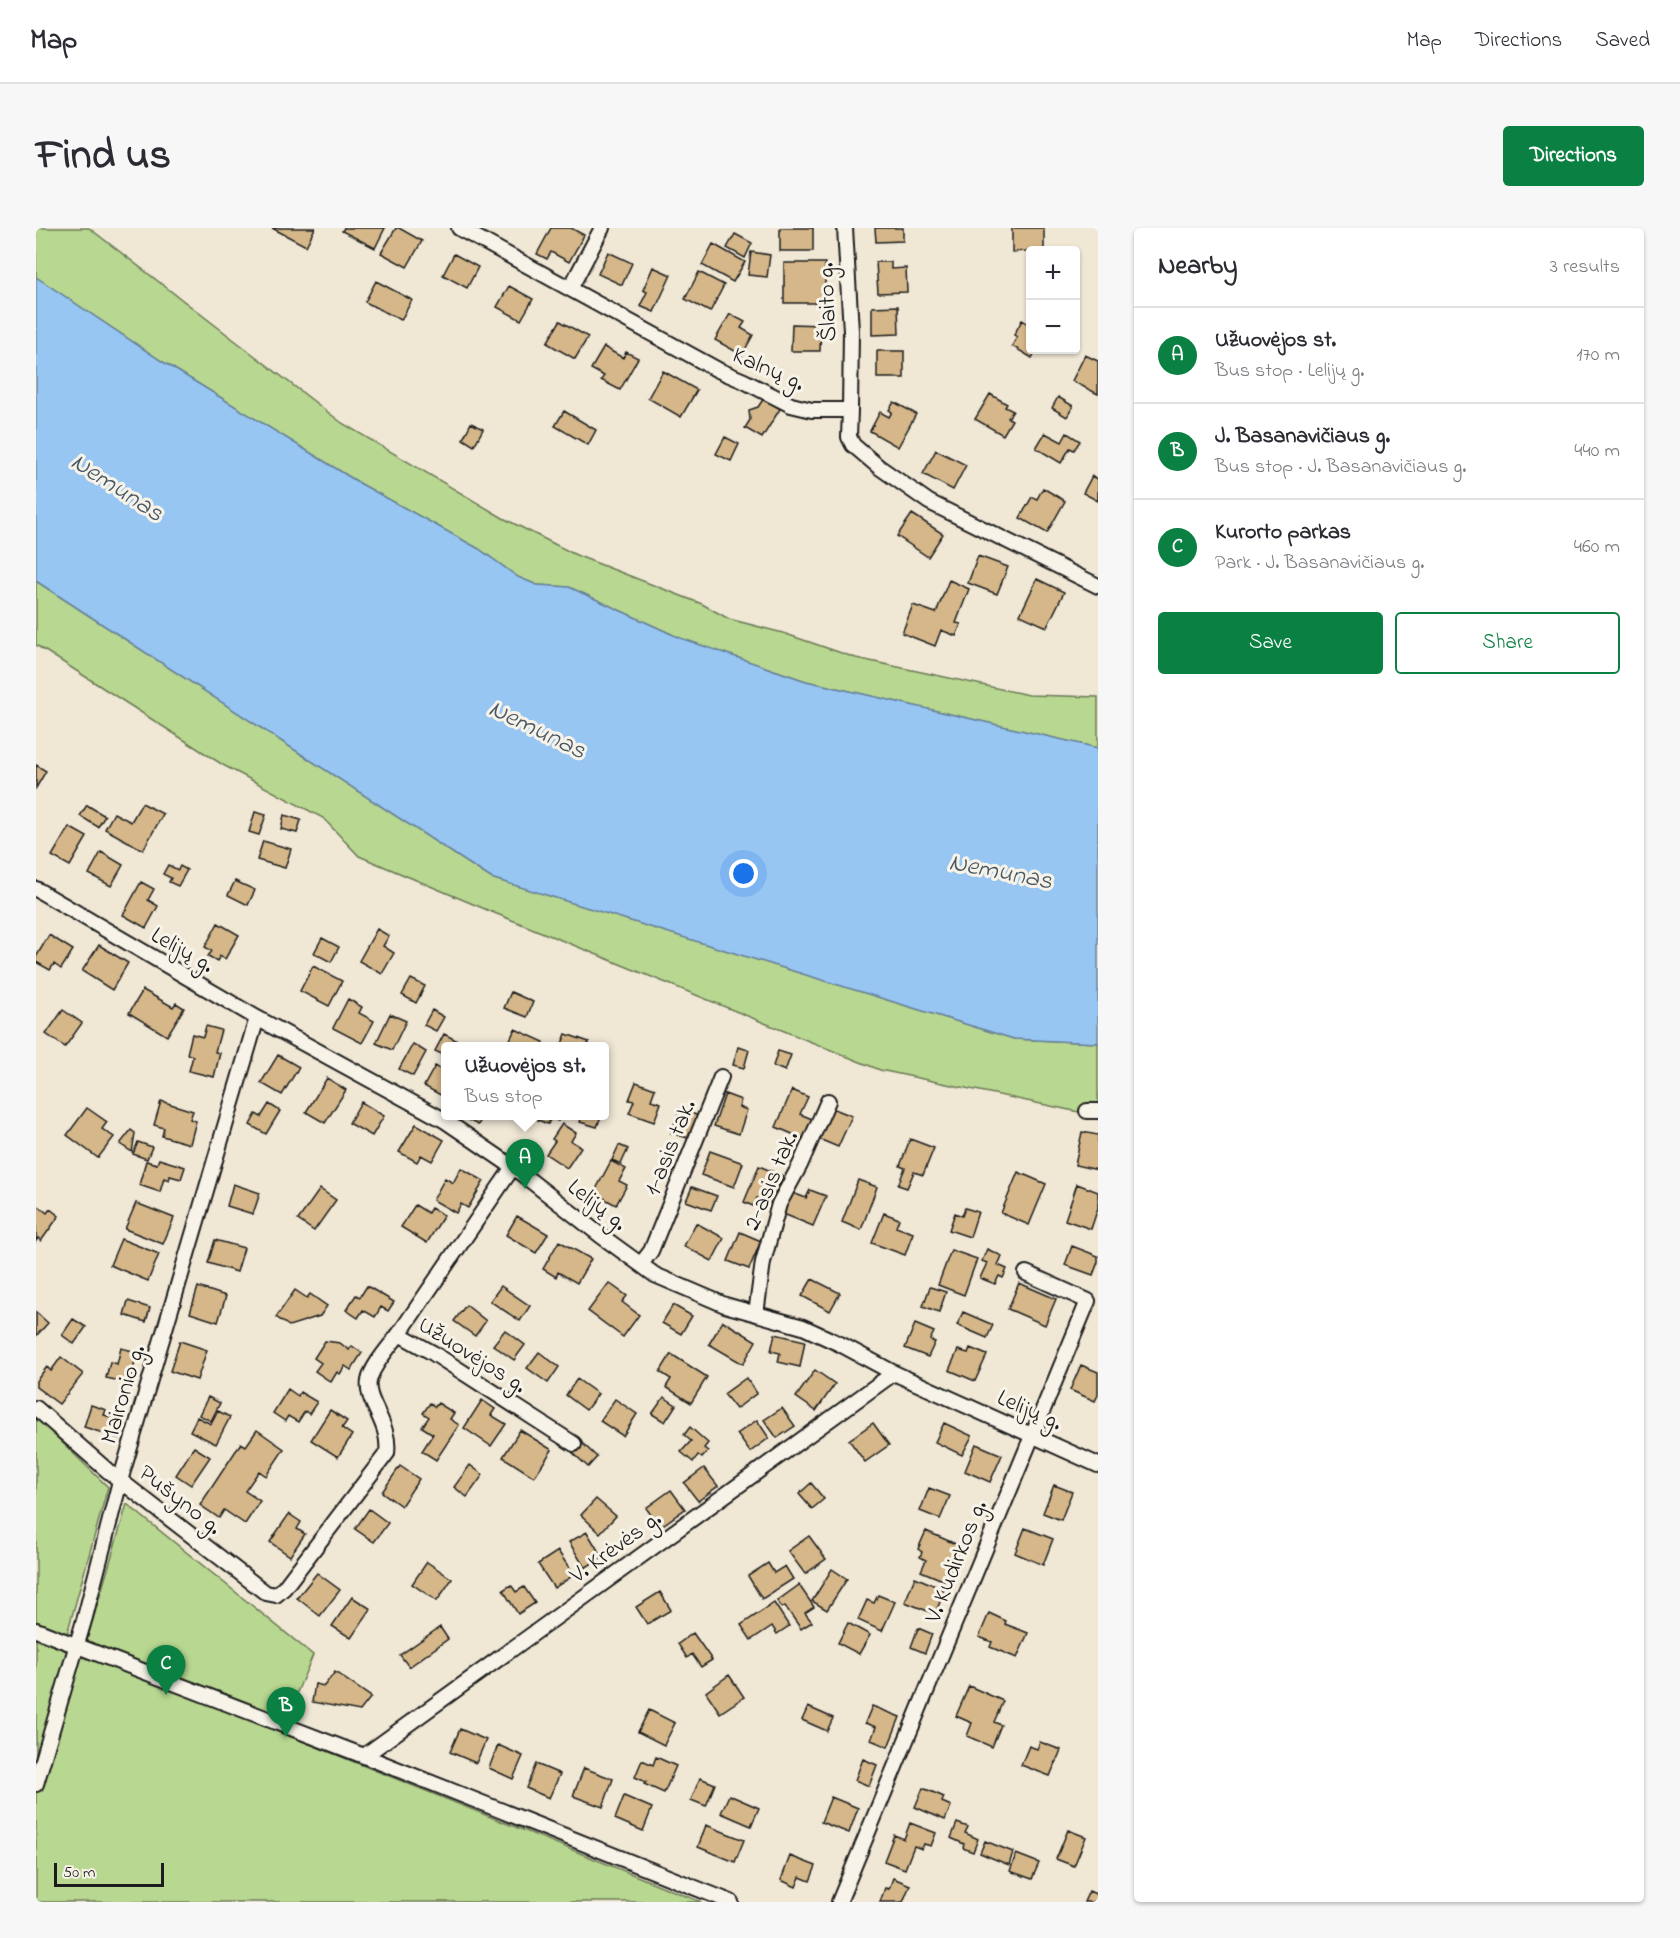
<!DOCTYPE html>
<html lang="en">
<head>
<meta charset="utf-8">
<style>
	:root { --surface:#fff; --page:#f7f7f7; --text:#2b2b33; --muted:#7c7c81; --line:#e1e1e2; --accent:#0b8043 }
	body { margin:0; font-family:"Indie Flower",sans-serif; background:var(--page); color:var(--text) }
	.controls { position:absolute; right:18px; top:18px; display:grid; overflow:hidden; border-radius:6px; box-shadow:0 2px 4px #0004 }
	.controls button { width:54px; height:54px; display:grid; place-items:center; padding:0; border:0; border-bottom:2px solid var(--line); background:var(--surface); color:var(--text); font:30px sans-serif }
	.scale { position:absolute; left:18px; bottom:15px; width:110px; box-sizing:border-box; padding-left:6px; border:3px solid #1c1c1c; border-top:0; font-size:16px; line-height:21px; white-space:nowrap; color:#1c1c1c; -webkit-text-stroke:4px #f7f3e8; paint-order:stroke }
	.you { position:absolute; left:708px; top:646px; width:21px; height:21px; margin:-15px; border:4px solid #fff; border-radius:50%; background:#1a73e8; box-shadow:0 0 0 9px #1a73e833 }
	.badge { display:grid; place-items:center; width:39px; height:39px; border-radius:50%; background:var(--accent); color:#fff; font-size:20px; font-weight:700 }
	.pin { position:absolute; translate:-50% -50px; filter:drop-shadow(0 2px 3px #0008) }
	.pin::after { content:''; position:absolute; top:32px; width:21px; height:18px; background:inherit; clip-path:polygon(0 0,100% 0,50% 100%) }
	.popup { position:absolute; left:405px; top:814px; width:168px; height:78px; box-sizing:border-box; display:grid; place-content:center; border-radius:6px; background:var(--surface); filter:drop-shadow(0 2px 4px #0005); font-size:20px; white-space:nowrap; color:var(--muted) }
	.popup b { font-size:22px; color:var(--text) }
	.popup::after { content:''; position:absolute; left:50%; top:100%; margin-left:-12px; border:12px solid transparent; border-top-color:var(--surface) }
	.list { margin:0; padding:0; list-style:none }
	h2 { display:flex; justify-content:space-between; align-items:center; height:78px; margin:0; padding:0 24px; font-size:26px }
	h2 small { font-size:20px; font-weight:400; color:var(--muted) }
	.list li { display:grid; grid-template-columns:39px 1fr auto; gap:18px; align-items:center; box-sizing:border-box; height:96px; padding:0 24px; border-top:2px solid var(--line) }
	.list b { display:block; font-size:22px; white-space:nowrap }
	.list p { margin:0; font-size:20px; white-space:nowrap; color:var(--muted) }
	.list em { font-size:20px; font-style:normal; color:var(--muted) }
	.actions { display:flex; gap:12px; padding:18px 24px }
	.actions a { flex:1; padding:14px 0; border:2px solid var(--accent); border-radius:6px; text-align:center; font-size:21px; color:var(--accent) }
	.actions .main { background:var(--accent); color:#fff }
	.map { position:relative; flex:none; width:1062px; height:1674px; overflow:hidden; border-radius:6px }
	header { display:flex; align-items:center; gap:36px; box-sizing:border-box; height:84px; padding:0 30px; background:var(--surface); border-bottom:2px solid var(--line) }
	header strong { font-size:28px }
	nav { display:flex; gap:33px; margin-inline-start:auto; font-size:21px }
	.intro { display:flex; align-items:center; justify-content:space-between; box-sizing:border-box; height:144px; padding:0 36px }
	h1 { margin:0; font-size:42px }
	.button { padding:15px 27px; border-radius:6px; background:var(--accent); color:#fff; font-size:21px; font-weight:700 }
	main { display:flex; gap:36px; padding:0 36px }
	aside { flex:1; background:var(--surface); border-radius:6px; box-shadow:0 2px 4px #0004 }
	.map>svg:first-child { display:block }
	.green { fill:#b8d790; stroke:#6a7a56; stroke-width:1.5 }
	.water { fill:#98c6f3; stroke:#66829d; stroke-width:1.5 }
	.building { fill:#d5b789; stroke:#1c1c1c; stroke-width:1.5 }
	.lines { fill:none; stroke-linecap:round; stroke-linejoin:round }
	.street-casing { stroke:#1c1c1c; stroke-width:18 }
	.street { stroke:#f7f3e8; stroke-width:14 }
	.labels { text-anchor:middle; stroke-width:6; stroke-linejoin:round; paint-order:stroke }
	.street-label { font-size:24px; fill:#1c1c1c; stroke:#f7f3e8 }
	.water-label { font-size:26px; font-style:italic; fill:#475867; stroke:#f7f3e8 }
</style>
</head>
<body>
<header>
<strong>Map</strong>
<nav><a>Map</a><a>Directions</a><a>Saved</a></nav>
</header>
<div class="intro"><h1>Find us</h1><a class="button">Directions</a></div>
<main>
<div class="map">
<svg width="1062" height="1674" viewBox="0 0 1062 1674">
	<rect width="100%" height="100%" fill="#f0e7d5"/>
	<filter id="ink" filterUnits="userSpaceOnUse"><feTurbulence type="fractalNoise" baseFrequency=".0167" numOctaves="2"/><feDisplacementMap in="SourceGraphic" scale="12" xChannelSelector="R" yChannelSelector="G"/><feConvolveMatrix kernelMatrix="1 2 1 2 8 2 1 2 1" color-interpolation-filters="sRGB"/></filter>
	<g filter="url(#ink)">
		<path class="green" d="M0 0H53L306 195 467 290 540 327 666 376 693 391 747 405 820 430 993 467 1062 469V520L770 453 644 410 533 359 501 357 481 349 443 321 325 256 127 134 0 49Z
			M0 353 455 650 978 811 1062 815V888L844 842 456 684 323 628 287 590 187 537 0 417Z
			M0 1189 72 1259 31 1406 0 1393Z
			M91 1276 277 1427 244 1504 665 1674H0V1411L46 1429Z"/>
		<path class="water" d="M0 49 127 134 325 256 443 321 482 349 501 357 533 359 644 410 770 453 1062 520V815L978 811 455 650 0 353Z"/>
		<path class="building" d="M236 0H279L270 18Z
			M308 0H349L339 20 306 3Z
			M360 0H363L386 13 371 39 345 25Z
			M515 0H535L548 7 533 34 515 24 511 31 501 26Z
			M744 0H777V23H744Z
			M839 0H867V13L840 14Z
			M976 0H1008V22L976 24Z
			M699 6 716 15 709 30 691 20Z
			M677 16 709 34 697 54 666 37Z
			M572 24 596 35 586 57 562 46Z
			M715 24 734 27 731 49 712 47Z
			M418 26 442 39 431 60 407 47Z
			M840 34H855V41L870 40 871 64 842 65Z
			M748 35H789V75H748Z
			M617 39 635 47 618 84 604 78 611 64 607 62Z
			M663 44 688 57 674 84 649 71Z
			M340 53 376 72 365 92 329 74Z
			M473 58 497 71 485 92 461 79Z
			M862 78 863 106 836 107V79Z
			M694 86 709 94 705 100 717 107 706 127 679 112Z
			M986 92 994 97V122H1000L996 130 976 118 981 109 978 107Z
			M524 93 552 109 539 131 511 115Z
			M756 96 785 97 784 123H755Z
			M568 119 587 130 590 124 602 130 584 162 565 152 568 148 555 141Z
			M841 123H868V150H841Z
			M1049 127 1062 133V166L1036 153Z
			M627 143 661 162 645 189 612 170Z
			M954 166 971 176 969 179 977 183 972 190 976 192 967 207 939 191Z
			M1022 169 1037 178 1031 189 1016 180Z
			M728 170 744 181 726 210 709 200 714 192 713 182 722 179Z
			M858 174 880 186 862 219 834 203 844 184 853 189 856 184 853 182Z
			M528 183 560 202 552 217 519 198Z
			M435 195 447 201 438 218 427 211Z
			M1009 205 1026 214 1031 205 1044 213 1038 222 1034 220 1025 235 1000 220Z
			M689 209 703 216 695 233 680 226Z
			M900 222 930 237 917 262 887 246Z
			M1056 248 1062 251V273L1047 265Z
			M1007 260 1029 273 1011 305 984 290 996 269 1001 271Z
			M876 286 907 306 892 329 861 308Z
			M942 328 972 339 961 366 932 355Z
			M1001 351 1028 364 1011 399 984 387Z
			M913 352 933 361 920 395 925 396 920 408 905 402 899 418 866 405 877 377 900 385Z
			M0 537 10 543 0 560Z
			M106 575 127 586 107 622 69 601 78 585 95 594Z
			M51 577 69 588 62 599 44 588Z
			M219 584 230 587 223 607 213 604Z
			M248 587 265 592 261 605 245 601Z
			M33 599 51 609 34 638 16 628Z
			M227 613 255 621 249 640 221 632Z
			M65 624 87 637 75 658 53 646Z
			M132 637 142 642 144 638 151 642 142 658 133 654 135 650 127 646Z
			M199 653 219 662 212 677 192 667Z
			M105 654 118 661 112 672 122 678 110 700 87 687Z
			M182 695 203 707 189 731 184 728 181 733 172 728 176 723 169 719Z
			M341 701 353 708 347 718 358 725 346 746 323 733Z
			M13 707 37 722 25 741 18 736 14 742 0 734V729Z
			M286 710 303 719 295 734 278 725Z
			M63 717 92 735 76 762 46 743Z
			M277 738 306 753 293 778 264 763Z
			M375 751 389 758 380 775 366 767Z
			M107 762 137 779 140 775 148 780 131 808 93 785Z
			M475 764 497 774 491 789 468 780Z
			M312 771 326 779 323 785 338 793 326 815 297 800Z
			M27 782 46 795 29 819 10 806Z
			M396 782 408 789 400 803 388 797Z
			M354 786 370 793 356 822 340 815Z
			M170 798 185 802 179 824 184 825 178 849 153 843 157 828 151 826 156 806 167 809Z
			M479 801 508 814 506 818H471Z
			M408 806 420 812 417 818H410V828L399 823Z
			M530 806 553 814 551 818H525Z
			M377 816 390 824 377 848 363 841Z
			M702 819 713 822 708 840 697 837Z
			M742 823 755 827 749 843 737 838Z
			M242 827 263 839 246 867 225 855Z
			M399 838 408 843 410 841V870L388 858Z
			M291 850 310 862 289 895 270 884Z
			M600 854 619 861 615 872 625 875 618 894 593 885 598 873 593 872Z
			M756 862 772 869 764 886 776 891 768 911 740 899Z
			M689 866 705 872 703 879 711 882 703 906 678 898Z
			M125 873 157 883 154 891 160 893 154 916 126 908 128 900 118 897Z
			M325 874 348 888 336 908 313 895Z
			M233 876 244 883 230 906 214 897 220 886 225 889Z
			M51 880 71 894 66 901 78 909 62 930 31 907Z
			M796 880 816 888 802 919 783 911Z
			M644 881 663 888 655 911 635 905Z
			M429 888H447L442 897 428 890Z
			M504 888H525L522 893 515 890 512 896 502 892Z
			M546 888H565L561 899 544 894Z
			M380 896 408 912 396 933 385 927 381 934 363 924Z
			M526 896 540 905 535 913 545 919 531 940 510 926 519 913 516 911Z
			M95 902 99 905 96 924 84 916Z
			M1046 904 1062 907V942L1039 937Z
			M874 911 898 920 887 947 878 944 871 960 862 957 869 940 864 938Z
			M102 914 116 919 111 931 97 926Z
			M583 917 592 921 585 936 576 932Z
			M674 923 707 935 698 959 665 947Z
			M123 931 149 939 145 951 134 948 133 952 128 950 124 964 103 957 110 933 121 936Z
			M575 933 590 941 583 953 591 957 580 977 558 965Z
			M723 938 747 948 735 976 721 970 717 978 708 974Z
			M425 940 448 953 432 980 425 976 420 985 397 972 409 950 417 955Z
			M982 944 1010 956 993 997 965 985Z
			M822 952 841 959 825 1002 806 994Z
			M197 956 224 965 217 986 191 978Z
			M1041 956 1062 964V980L1055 1001 1029 992Z
			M656 959 681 968 675 982 650 973Z
			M284 961 300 972 278 1003 262 992Z
			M774 962 790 968 777 998 745 985 754 964 770 970Z
			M100 975 138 990 127 1016 89 1001Z
			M0 976 11 985 14 981 23 988 5 1013 2 1010 0 1013Z
			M379 977 392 985 395 980 408 987 391 1015 365 999Z
			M929 980 942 984 934 1009 913 1002 919 985 926 988Z
			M848 985 863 991 860 999 877 1005 869 1027 836 1015Z
			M481 988 512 1006 500 1025 470 1007Z
			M660 995 688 1010 676 1033 648 1018Z
			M704 1004 725 1013 713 1041 692 1033Z
			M85 1011 123 1026 112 1053 74 1037Z
			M179 1012 208 1020 201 1044 172 1035Z
			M523 1013 555 1031 541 1055 522 1044 520 1049 507 1041Z
			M1036 1018 1062 1028V1034L1057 1047 1029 1037Z
			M951 1021 966 1028 962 1037 971 1041 967 1050 963 1048 959 1056 944 1050 951 1035 946 1033Z
			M915 1022 941 1031 928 1067 902 1057Z
			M776 1051 804 1065 794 1083 766 1068Z
			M573 1055 591 1068 586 1074 603 1087 587 1109 552 1083Z
			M983 1055 1020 1071 1009 1097 972 1081Z
			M331 1058 358 1074 352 1083 345 1079 339 1089 327 1082 322 1090 310 1082 320 1067 324 1069Z
			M465 1058 494 1078 484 1093 454 1073Z
			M162 1059 190 1068 182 1094 154 1085Z
			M894 1059 910 1064 903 1084 887 1078Z
			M259 1062 271 1070 274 1066 291 1078 284 1088 253 1098 240 1089Z
			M92 1073 114 1080 110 1094 88 1087Z
			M430 1077 450 1093 439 1108 418 1093Z
			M637 1077 656 1088 645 1106 626 1095Z
			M0 1084 12 1095 0 1108Z
			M927 1084 957 1097 951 1110 921 1097Z
			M37 1091 50 1099 38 1116 26 1107Z
			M687 1093 720 1113 707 1136 673 1116Z
			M879 1096 898 1104 894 1112 899 1114 892 1129 869 1120Z
			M469 1102 489 1117 478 1132 457 1117Z
			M739 1106 769 1113 764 1139 742 1134 744 1125 735 1123Z
			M144 1113 171 1122 161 1152 134 1143Z
			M289 1113 304 1115 313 1122 316 1118 326 1125 315 1142 309 1138 304 1146 301 1144 295 1154 279 1143 285 1135 278 1130Z
			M85 1120 101 1124 94 1155 70 1150 74 1134 81 1136Z
			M934 1120 951 1127 939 1153 913 1142 922 1122 932 1125Z
			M503 1124 523 1139 512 1155 491 1140Z
			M635 1126 671 1149 655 1175 630 1159 635 1151 624 1144Z
			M25 1129 47 1146 23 1176 0 1159V1153L11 1139 15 1143Z
			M1045 1137 1062 1144V1167L1059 1173 1034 1162Z
			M779 1142 799 1156 780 1183 760 1169Z
			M710 1150 721 1165 700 1181 688 1166Z
			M541 1151 562 1166 550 1182 530 1167Z
			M252 1161 262 1168 264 1164 281 1174 273 1186 269 1183 262 1194 252 1188 249 1193 237 1185Z
			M172 1169 184 1175 175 1193 163 1187Z
			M628 1169 640 1177 629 1194 616 1186Z
			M579 1171 601 1186 587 1208 564 1193Z
			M446 1172 459 1181 455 1187 470 1196 455 1218 428 1200Z
			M394 1175 399 1179 402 1175 418 1185 414 1191 423 1197 400 1232 386 1223 397 1206 386 1199 393 1189 387 1185Z
			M55 1177 70 1182 68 1187 88 1193 83 1210 48 1199Z
			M746 1180 759 1198 741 1210 728 1192Z
			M294 1182 311 1193 306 1200 316 1207 302 1229 275 1212Z
			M182 1183 194 1189 180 1216 154 1203 161 1189 175 1196Z
			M721 1192 733 1210 714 1224 701 1206Z
			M837 1195 853 1217 829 1234 813 1212Z
			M908 1195 936 1208 926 1227 899 1214Z
			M654 1199 672 1215 668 1220 672 1223 666 1230 662 1227 657 1234 645 1224 655 1213 648 1207Z
			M221 1202 248 1221 230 1248 223 1243 209 1263 224 1273 209 1296 188 1282 183 1290 164 1277 205 1215 210 1218Z
			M484 1202 516 1222 498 1249 467 1229Z
			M545 1214 561 1229 552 1239 536 1224Z
			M940 1216 966 1227 954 1254 929 1243Z
			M158 1219 174 1229 155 1257 140 1247Z
			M434 1237 447 1247 431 1269 418 1259Z
			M364 1238 383 1251 365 1278 346 1264Z
			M668 1240 682 1258 662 1273 648 1255Z
			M775 1255 788 1271 776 1281 763 1266Z
			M1018 1257 1036 1264 1025 1292 1007 1285Z
			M893 1260 914 1268 904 1291 884 1283Z
			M635 1262 649 1281 624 1299 610 1280Z
			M560 1271 580 1288 564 1305 545 1287Z
			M333 1281 352 1295 338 1314 319 1301Z
			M253 1286 265 1294 261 1301 269 1306 254 1328 234 1314Z
			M989 1300 1017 1311 1007 1337 979 1325Z
			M890 1303 924 1318 909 1353 885 1343 890 1332 884 1329 886 1324 882 1321Z
			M551 1304 566 1329 549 1340 533 1314Z
			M773 1308 790 1331 769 1346 752 1323Z
			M522 1323 538 1347 518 1360 502 1336Z
			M391 1334 416 1351 401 1373 376 1356Z
			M732 1335 738 1345 749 1338 757 1351 726 1371 712 1348Z
			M796 1341 811 1351 791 1382 776 1373Z
			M281 1345 304 1362 284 1388 261 1370Z
			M879 1349 909 1362 899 1386 869 1374Z
			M475 1357 480 1364 488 1359 499 1375 482 1386 467 1362Z
			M763 1357 778 1379 769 1385 776 1394 765 1401 749 1378 746 1380 741 1373Z
			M624 1364 635 1382 611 1396 600 1379Z
			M842 1367 859 1374 846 1403 822 1392 831 1372 838 1375Z
			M316 1369 335 1381 315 1410 296 1398Z
			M738 1375 753 1398 741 1406 736 1398 715 1412 705 1397Z
			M953 1385 970 1393 969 1396 992 1405 981 1430 954 1419 956 1414 943 1409Z
			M812 1395 834 1407 823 1426 802 1415Z
			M404 1399 412 1411 373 1439 364 1427Z
			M882 1400 896 1406 889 1425 875 1419Z
			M657 1405 676 1432 665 1439 656 1426 651 1430 642 1416Z
			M299 1444 335 1469 324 1483 276 1474 279 1456 288 1458Z
			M693 1447 708 1469 684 1485 670 1464Z
			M933 1458 967 1473 958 1494 965 1497 956 1519 931 1508 936 1495 920 1488Z
			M836 1478 864 1489 852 1519 835 1512 840 1499 829 1495Z
			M772 1479 797 1490 791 1503 766 1492Z
			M613 1482 639 1495 628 1517 602 1504Z
			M424 1501 450 1512 440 1535 414 1524Z
			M1004 1514 1025 1522 1014 1548 985 1537 993 1518 1001 1521Z
			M462 1517 487 1528 477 1551 453 1540Z
			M620 1529 640 1538 628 1565 608 1556 610 1554 599 1549 606 1532 617 1537Z
			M827 1531 841 1537 833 1558 819 1552Z
			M500 1536 524 1546 513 1570 490 1560Z
			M548 1540 577 1551 567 1579 537 1568Z
			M664 1550 679 1556 670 1578 655 1572Z
			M887 1560 908 1569 906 1574 915 1578 909 1592 879 1579Z
			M693 1567 723 1580 715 1598 685 1585Z
			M588 1568 616 1580 607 1603 579 1591Z
			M795 1569 822 1580 813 1605 785 1594Z
			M874 1595 900 1605 895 1618 888 1616 886 1621 878 1618 869 1641 848 1633 858 1607 868 1611Z
			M921 1595 932 1599 929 1605 942 1611 937 1624 927 1620 928 1616 915 1610Z
			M670 1597 708 1612 699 1634 662 1619Z
			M1032 1602 1050 1609 1038 1638 1020 1631Z
			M949 1613 977 1624 973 1637 944 1625Z
			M980 1626 1003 1635 996 1651 974 1643Z
			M754 1628 780 1638 774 1653 764 1649 760 1659 745 1652Z
			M857 1650 874 1657 867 1674H844L849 1660 853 1661Z
			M1053 1663 1062 1667V1674H1048Z"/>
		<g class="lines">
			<g class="street-casing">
				<path id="street" d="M423 0 682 142 708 153 755 177 776 182H814L813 209 817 217 843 239 893 274 1062 358
					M809 0 815 103 814 182
					M534 61 566 0
					M0 661 221 790 408 892 477 939 564 1007 619 1047 689 1077 767 1099 806 1117 858 1145 1062 1237
					M1051 883H1062
					M605 1036 615 1023 685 849
					M720 1086 727 1034 743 976 764 937 792 873
					M363 1106 477 939
					M0 1180 72 1243 230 1365 240 1367 248 1360 351 1225C355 1195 329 1174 333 1153 335 1139 354 1118 363 1106L397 1125 538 1216
					M0 1402 328 1528 695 1674
					M328 1528 858 1145
					M0 1556 49 1389 84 1253 221 790
					M803 1674 1052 1073 990 1045"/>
			</g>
			<use href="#street" class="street"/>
		</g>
	</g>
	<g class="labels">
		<g class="street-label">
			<text transform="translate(790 74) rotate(-92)" y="8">Šlaito g.</text>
			<text transform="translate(733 140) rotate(24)" y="8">Kalnų g.</text>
			<text transform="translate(147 721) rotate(30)" y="8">Lelijų g.</text>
			<text transform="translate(633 919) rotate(-68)" y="8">1-asis tak.</text>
			<text transform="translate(734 952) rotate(-67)" y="8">2-asis tak.</text>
			<text transform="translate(562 976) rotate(38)" y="8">Lelijų g.</text>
			<text transform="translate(437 1126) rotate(32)" y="8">Užuovėjos g.</text>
			<text transform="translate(86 1166) rotate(-73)" y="8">Maironio g.</text>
			<text transform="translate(994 1181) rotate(24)" y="8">Lelijų g.</text>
			<text transform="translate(145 1271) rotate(38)" y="8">Pušyno g.</text>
			<text transform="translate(579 1318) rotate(-36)" y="8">V. Krėvės g.</text>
			<text transform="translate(919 1333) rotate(-68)" y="8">V. Kudirkos g.</text>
		</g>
		<g class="water-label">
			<text transform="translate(82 258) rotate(33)" y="9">Nemunas</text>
			<text transform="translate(502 500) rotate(26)" y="9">Nemunas</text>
			<text transform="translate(965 642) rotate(11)" y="9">Nemunas</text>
		</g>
	</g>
</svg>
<div class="controls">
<button>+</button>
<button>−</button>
</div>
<div class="scale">50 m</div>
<div class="you"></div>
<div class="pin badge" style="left:489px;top:961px">A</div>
<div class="popup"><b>Užuovėjos st.</b>Bus stop</div>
<div class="pin badge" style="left:250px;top:1509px">B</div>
<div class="pin badge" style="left:130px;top:1467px">C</div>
</div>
<aside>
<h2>Nearby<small>3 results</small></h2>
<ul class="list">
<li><span class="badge">A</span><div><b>Užuovėjos st.</b><p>Bus stop · Lelijų g.</p></div><em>170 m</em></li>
<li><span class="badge">B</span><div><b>J. Basanavičiaus g.</b><p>Bus stop · J. Basanavičiaus g.</p></div><em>440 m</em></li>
<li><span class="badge">C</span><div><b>Kurorto parkas</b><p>Park · J. Basanavičiaus g.</p></div><em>460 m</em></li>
</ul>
<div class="actions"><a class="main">Save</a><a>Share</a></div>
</aside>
</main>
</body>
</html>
